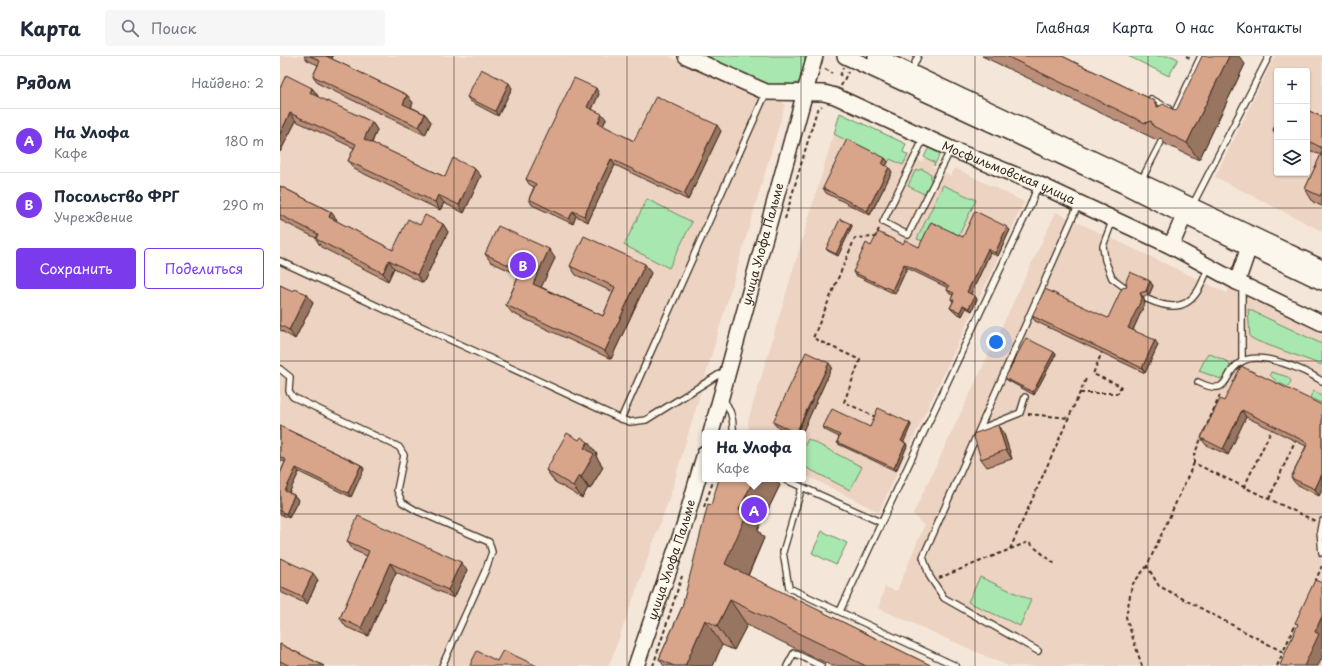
<!DOCTYPE html>
<html lang="ru">
<head>
<meta charset="utf-8">
<style>
	:root { --surface:#fff; --page:#f6f6f7; --text:#1f2937; --muted:#747a83; --line:#e0e1e3; --accent:#7c3aed }
	body { margin:0; font-family:"Playpen Sans",sans-serif; background:var(--page); color:var(--text) }
	.controls { position:absolute; right:12px; top:12px; display:grid; overflow:hidden; border-radius:4px; box-shadow:0 1px 3px #0004 }
	.controls button { width:36px; height:36px; display:grid; place-items:center; padding:0; border:0; border-bottom:1px solid var(--line); background:var(--surface); color:var(--text); font:20px sans-serif }
	.you { position:absolute; left:716px; top:286px; width:14px; height:14px; margin:-10px; border:3px solid #fff; border-radius:50%; background:#1a73e8; box-shadow:0 0 0 6px #1a73e833 }
	.badge { display:grid; place-items:center; width:26px; height:26px; border-radius:50%; background:var(--accent); color:#fff; font-size:13px; font-weight:700 }
	.pin { position:absolute; translate:-50% -50%; border:2px solid #fff; box-shadow:0 1px 4px #0006 }
	.popup { position:absolute; left:422px; top:374px; width:104px; height:52px; box-sizing:border-box; display:grid; place-content:center; border-radius:4px; background:var(--surface); filter:drop-shadow(0 1px 3px #0005); font-size:13px; white-space:nowrap; color:var(--muted) }
	.popup b { font-size:15px; color:var(--text) }
	.popup::after { content:''; position:absolute; left:50%; top:100%; margin-left:-8px; border:8px solid transparent; border-top-color:var(--surface) }
	.list { margin:0; padding:0; list-style:none }
	h2 { display:flex; justify-content:space-between; align-items:center; height:52px; margin:0; padding:0 16px; font-size:17px }
	h2 small { font-size:13px; font-weight:400; color:var(--muted) }
	.list li { display:grid; grid-template-columns:26px 1fr auto; gap:12px; align-items:center; box-sizing:border-box; height:64px; padding:0 16px; border-top:1px solid var(--line) }
	.list b { display:block; font-size:15px; white-space:nowrap }
	.list p { margin:0; font-size:13px; white-space:nowrap; color:var(--muted) }
	.list em { font-size:13px; font-style:normal; color:var(--muted) }
	.actions { display:flex; gap:8px; padding:12px 16px }
	.actions a { flex:1; padding:9px 0; border:1px solid var(--accent); border-radius:4px; text-align:center; font-size:14px; color:var(--accent) }
	.actions .main { background:var(--accent); color:#fff }
	.icon { flex:none; width:22px; height:22px; fill:none; stroke:currentColor; stroke-width:2; stroke-linecap:round; stroke-linejoin:round }
	.map { position:relative; flex:none; width:1042px; height:610px; overflow:hidden }
	header { display:flex; align-items:center; gap:24px; box-sizing:border-box; height:56px; padding:0 20px; background:var(--surface); border-bottom:1px solid var(--line) }
	header strong { font-size:19px }
	nav { display:flex; gap:22px; margin-inline-start:auto; font-size:14px }
	.search { width:280px; height:36px; background:var(--page); display:flex; align-items:center; gap:10px; box-sizing:border-box; padding:0 14px; border-radius:4px; color:var(--muted); font-size:15px }
	main { display:flex }
	aside { flex:1; background:var(--surface) }
	.map>svg:first-child { display:block }
	.built { fill:#ecd3c2; fill-rule:evenodd }
	.green { fill:#a8e7af; stroke:#728866 }
	.lines { fill:none; stroke-linecap:round; stroke-linejoin:round }
	.lane-casing { stroke:#3b2a1e; stroke-width:8 }
	.secondary-casing { stroke:#3b2a1e; stroke-width:18 }
	.path { stroke:#3b2a1e; stroke-width:2; stroke-dasharray:4 3; stroke-linecap:butt }
	.lane { stroke:#fbf7ec; stroke-width:5.5 }
	.secondary { stroke:#fbf7ec; stroke-width:15 }
	.wall { fill:#ba8e78; stroke:#3b2a1e }
	.shaded-wall { fill:#977461; stroke:#3b2a1e }
	.building { fill:#d8a58b; stroke:#3b2a1e }
	.grid { fill:none; stroke:#3b2a1e; stroke-width:1; stroke-opacity:0.55 }
	.labels { text-anchor:middle; stroke-width:4; stroke-linejoin:round; paint-order:stroke }
	.street-label { font-size:12px; fill:#3b2a1e; stroke:#fbf7ec }
</style>
</head>
<body>
<header>
<strong>Карта</strong>
<div class="search"><svg class="icon" aria-label="search" viewBox="0 0 24 24"><circle cx="10" cy="10" r="6"/><path d="M15 15l6 6"/></svg>Поиск</div>
<nav><a>Главная</a><a>Карта</a><a>О нас</a><a>Контакты</a></nav>
</header>
<main>
<aside>
<h2>Рядом<small>Найдено: 2</small></h2>
<ul class="list">
<li><span class="badge">A</span><div><b>На Улофа</b><p>Кафе</p></div><em>180 m</em></li>
<li><span class="badge">B</span><div><b>Посольство ФРГ</b><p>Учреждение</p></div><em>290 m</em></li>
</ul>
<div class="actions"><a class="main">Сохранить</a><a>Поделиться</a></div>
</aside>
<div class="map">
<svg width="1042" height="610" viewBox="0 0 1042 610">
	<rect width="100%" height="100%" fill="#f4e7d9"/>
	<filter id="ink" filterUnits="userSpaceOnUse"><feTurbulence type="fractalNoise" baseFrequency=".025" numOctaves="2"/><feDisplacementMap in="SourceGraphic" scale="8" xChannelSelector="R" yChannelSelector="G"/><feConvolveMatrix kernelMatrix="1 2 1 2 8 2 1 2 1" color-interpolation-filters="sRGB"/></filter>
	<g filter="url(#ink)">
		<path class="built" d="M0 0H388L483 45 490 41 498 40 505 49 390 440 329 610H0Z
			M995 0H1042V175L935 121ZM997 15H1027V117H997Z
			M560 57 626 88 623 96 642 106 645 102 654 106 652 111 671 120 675 112 744 146 599 456 523 418V377H469L468 365Z
			M776 156 947 237 951 229 1042 273V610H728L598 552 605 531 617 535 644 470 633 458Z"/>
		<path class="green" d="M425 0H524L526 7 521 24 513 30 496 32Z
			M848 0H892L898 3 889 20Z
			M560 57 626 88 623 96 628 99 623 109 610 103 608 107 554 78Z
			M649 91 661 96 654 110V106L644 101Z
			M642 113 651 118V126L644 138 628 130 635 115Z
			M663 129 696 144 678 181 646 186 637 183Z
			M367 143 412 166 389 212 344 189Z
			M968 253 1042 288V309L977 285 970 281Z
			M928 297 948 306 950 310 945 320 941 323 919 315Z
			M991 316 1008 321 1011 325 1008 331 997 326 990 319Z
			M1034 335 1042 340V347L1032 343 1030 341Z
			M528 383 582 411 570 434 523 410V393Z
			M542 475 567 487 556 509 532 497Z
			M700 521 751 544 740 570 688 546Z"/>
		<g class="lines">
			<g class="lane-casing">
				<path id="lane" d="M631 16 638 0
					M871 43 888 52
					M893 60 921 0
					M644 82 603 166 628 179 671 93
					M861 125 881 86
					M912 150 989 0
					M833 163 823 190 825 204 832 222 847 233
					M0 205 341 363 350 366 366 364 446 314
					M962 229V305
					M867 243C885 251 904 256 917 236 922 229 925 219 929 211
					M0 313 10 321 9 335 13 341 119 391 124 399 117 434 122 446 137 455 209 486 212 496 206 513 162 610
					M918 326C953 343 941 315 963 305 982 295 1025 314 1042 325
					M443 343C451 353 454 363 453 377
					M341 363 486 37
					M700 373 740 357 745 341
					M504 423 522 431 503 496 509 532 676 610
					M522 431 600 466
					M1042 465 1040 475 1042 497
					M560 555 750 150 758 129
					M758 595 664 542 650 521 643 501 799 147
					M507 610 514 597 541 610"/>
			</g>
			<g class="secondary-casing">
				<g id="secondary">
					<path id="s1" d="M406 0 486 36 544 37 555 40 671 93 758 128 891 190 957 226 1042 267"/>
					<path d="M565 0 843 129 904 160 1042 226"/>
					<path d="M596 0 1042 212"/>
					<path d="M891 190 904 160"/>
					<path d="M957 226 969 191"/>
					<path id="s2" d="M431 377 535 0"/>
					<path id="s3" d="M356 610 404 470 425 397"/>
				</g>
			</g>
			<path class="path" d="M906 0 912 3
				M545 13 552 17
				M560 20 563 12
				M561 30 568 16
				M505 163 537 54 542 50
				M800 337H838L841 330 813 318 822 296
				M940 339 914 399V407L1035 465
				M748 358 789 362
				M596 361 564 346 580 304 533 282 575 182 595 181 599 173
				M914 407 867 510 879 530 1003 596 1016 567
				M964 431 992 373
				M989 443 1015 385
				M424 451 434 423
				M730 493 806 323
				M659 522 748 486 775 508
				M1035 526 1042 510
				M373 610 402 520
				M862 610 846 561 852 529 867 510
				M997 610 1003 596"/>
			<use href="#lane" class="lane"/>
			<use href="#secondary" class="secondary"/>
		</g>
		<path class="wall" d="M24 0H53L52 3 127 39 133 47 131 51 145 58 151 66 145 79 39 28 33 20 38 9 27 4Z
			M702 0H782L875 45 879 50 896 55 965 8 919 104 885 88 881 82 877 84Z
			M0 32H32L38 40 37 41 92 66 97 74 92 87 165 121 201 120 184 157 164 147 160 154 74 113 68 105 74 92 16 65 0 96Z
			M232 32 218 60 190 45 187 41Z
			M319 38 312 53 326 63 323 70 354 85 441 75 408 144 335 109 308 166 296 160 293 168 252 149 249 143 254 131 249 128 246 123Z
			M1027 54 1042 61V150L1033 146 1025 133 1041 99 1027 93Z
			M997 66V80L993 74Z
			M605 102 608 106 606 110 612 116 590 159 546 137 543 132Z
			M0 130 51 156 57 164 56 165 113 194 140 169 163 168 168 176 143 227 114 212 108 225 41 191 36 183V182L0 164Z
			M571 168 572 170 558 200 548 195 546 193Z
			M730 174 718 200 710 197 691 238 697 243 692 255 686 252 682 260 673 255 670 252 673 246 671 243 673 239 670 238 667 234 668 232 627 212 615 238 575 219 573 216 591 190 623 188 639 191 683 181Z
			M205 198 275 202 261 231 323 260 333 236 296 219 290 210 371 217 331 303 232 257 226 249 239 219 211 206Z
			M870 225 873 230 869 239 863 241 865 247 853 274 878 289 865 317 755 265 752 260 828 262Z
			M0 229 33 247 15 283 0 274Z
			M776 298 754 339 727 324 725 322Z
			M552 311 522 377H510L496 370 493 366Z
			M944 345 1042 349V434L1039 440 1016 428 1011 422 1026 390 966 361 948 399 926 389 921 382Z
			M630 367 631 369 623 386 627 390 616 415 558 388 557 386 559 381 545 374 543 371H590Z
			M0 370 81 409 84 413 71 441 19 416 9 437 14 439 18 444 9 462 0 458V418L5 406 0 404Z
			M724 378 732 403 707 411 701 403Z
			M317 398 316 400 323 411 310 433 308 432 302 442 275 426 266 414Z
			M500 429 478 474 484 482 468 520 652 610H552L467 569 454 594 442 589 433 610H384L379 603 402 551 431 449Z
			M67 485 187 514 174 542 116 516 88 580 66 571 60 562 87 500 73 494Z
			M0 502 38 524 27 548 0 536Z
			M0 588 44 610H1L0 609Z"/>
		<path class="shaded-wall" d="M45 0H53L50 7Z
			M949 0H959L965 8 919 104 907 87Z
			M229 27 232 32 218 60 215 55Z
			M32 32 38 40 35 45 30 37Z
			M316 32 319 38 311 56 307 51Z
			M127 39 133 47 129 56 123 48Z
			M875 45 887 62 875 49Z
			M10 57 16 65 0 96V78Z
			M145 58 151 66 145 79 139 71Z
			M322 58 326 63 322 73 318 67Z
			M92 66 97 74 90 91 84 83Z
			M437 69 441 75 408 144 404 138Z
			M605 102 608 106 605 113 602 108Z
			M331 103 335 109 308 166 304 160Z
			M609 111 612 116 590 159 587 155Z
			M195 113 201 120 184 157 179 149Z
			M158 139 164 147 160 154 155 146Z
			M293 155 296 160 293 168 289 163Z
			M51 156 57 164 54 169 49 161Z
			M163 168 168 176 143 227 137 219Z
			M571 168 572 170 558 200 556 198Z
			M727 171 730 174 718 200 715 197Z
			M269 193 275 202 259 236 253 228Z
			M708 193 710 197 690 240 687 236Z
			M109 204 114 212 108 225 103 217Z
			M365 208 371 217 331 303 325 295Z
			M624 208 627 212 615 238 612 234Z
			M870 225 873 230 869 239 866 235Z
			M860 237 863 241 865 247 852 276 848 272Z
			M27 238 33 247 15 283 9 274Z
			M695 240 697 243 692 255 689 252Z
			M683 249 686 252 682 260 680 256Z
			M875 284 878 289 865 317 862 312Z
			M774 296 776 298 754 339 753 336Z
			M549 307 552 311 522 377H517Z
			M962 354 966 361 948 399 943 393Z
			M630 367 631 369 623 388 621 385Z
			M718 369 724 378 732 403 726 394Z
			M308 386 317 398 316 400 323 411 310 433 301 421 304 392Z
			M626 387 627 390 616 415 614 412Z
			M81 409 84 413 71 441 68 437Z
			M16 412 19 416 8 439 5 435Z
			M1042 418V434L1039 440 1035 433Z
			M299 419 308 432 302 442 293 430Z
			M474 423H495L500 429 478 474 484 482 462 533 445 508 459 454Z
			M14 439 18 444 9 462 6 458Z
			M181 506 187 514 174 542 168 534Z
			M110 507 116 516 88 580 81 572Z
			M33 517 38 524 27 548 22 541Z
			M450 544 467 569 454 594 437 570Z
			M1042 560V602L1038 610H1024L1035 576Z
			M425 564 442 589 433 610H405Z"/>
		<path class="building" d="M30 0H46L127 39 123 48 145 58 139 71 33 20 40 5Z
			M726 0H782L875 45V49L878 51 883 48 896 55 922 0H949L907 87 873 70 871 65 865 67Z
			M201 13 229 27 215 55 187 41Z
			M6 19 32 32 30 37 92 66 84 83 165 121 173 102 195 113 179 149 158 139 155 146 68 105 76 88 10 57 0 78V32Z
			M294 22 316 32 307 51 322 58 318 67 354 85 376 40 437 69 404 138 331 103 304 160 293 155 289 163 249 143 256 128 246 123Z
			M1027 54 1042 61V92L1027 84Z
			M997 66V76L993 74Z
			M567 83 605 102 602 108 609 111 587 155 543 132Z
			M1042 96V136L1040 140 1025 133Z
			M0 130 51 156 49 161 113 194 128 163 140 169 145 159 163 168 137 219 109 204 103 217 36 183 38 178 0 159Z
			M695 155 727 171 715 197 708 193 687 236 695 240 689 252 683 249 680 256 670 252 674 244 671 243 674 237 667 234 669 230 624 208 612 234 573 216 586 187 591 190 598 176 623 188 625 184 639 191 651 166 683 181Z
			M560 163 571 168 556 198 546 193Z
			M218 170 269 193 253 228 323 260 335 231 290 210 304 180 365 208 325 295 226 249 241 215 205 198Z
			M850 216 870 225 866 235 860 237 862 242 848 272 875 284 862 312 752 260 765 233 828 262 842 232 847 231 846 225Z
			M0 229 13 235 15 233 27 238 9 274 0 269Z
			M746 282 774 296 753 336 725 322Z
			M526 296 549 307 516 377 493 366Z
			M961 310 1042 349V418L1035 433 1011 422 1028 387 962 354 943 393 921 382 940 343 944 345Z
			M598 352 630 367 621 385 626 387 614 412 557 386 560 379 543 371 552 353 590 371Z
			M718 369 726 394 701 403 693 378Z
			M0 370 81 409 68 437 16 412 5 435 14 439 6 458 0 455V418L6 404 0 401Z
			M287 377 299 384 301 381 308 386 304 392 314 398 301 421 299 419 293 430 266 414Z
			M439 423H474L459 454 467 458 445 508 652 610H586L450 544 437 570 425 564 405 610H394L379 603 402 551 428 448 431 449Z
			M78 460 181 506 168 534 110 507 81 572 60 562 89 495 67 485Z
			M0 502 33 517 22 541 0 531Z
			M1035 524 1042 527V560L1035 576 1039 578 1024 610H1002L1000 609 1018 568 1015 567Z
			M0 588 44 610H10L0 605Z
			M223 594 257 610H192L190 609 197 595 217 605Z"/>
	</g>
	<path class="grid" d="M174 0V610M347 0V610M521 0V610M695 0V610M868 0V610M0 152H1042M0 305H1042M0 458H1042"/>
	<g class="labels">
		<g class="street-label">
			<text dy="4" stroke="none"><textPath href="#s1" startOffset="347">Мосфильмовская улица</textPath></text>
			<text dy="4" stroke="none"><textPath href="#s2" startOffset="196">улица Улофа Пальме</textPath></text>
			<text dy="4" stroke="none"><textPath href="#s3" startOffset="112">улица Улофа Пальме</textPath></text>
		</g>
	</g>
</svg>
<div class="controls">
<button>+</button>
<button>−</button>
<button><svg class="icon" aria-label="layers" viewBox="0 0 24 24"><path d="M12 4l9 5-9 5-9-5zM3 14l9 5 9-5"/></svg></button>
</div>
<div class="you"></div>
<div class="pin badge" style="left:474px;top:454px">A</div>
<div class="popup"><b>На Улофа</b>Кафе</div>
<div class="pin badge" style="left:243px;top:209px">B</div>
</div>
</main>
</body>
</html>
